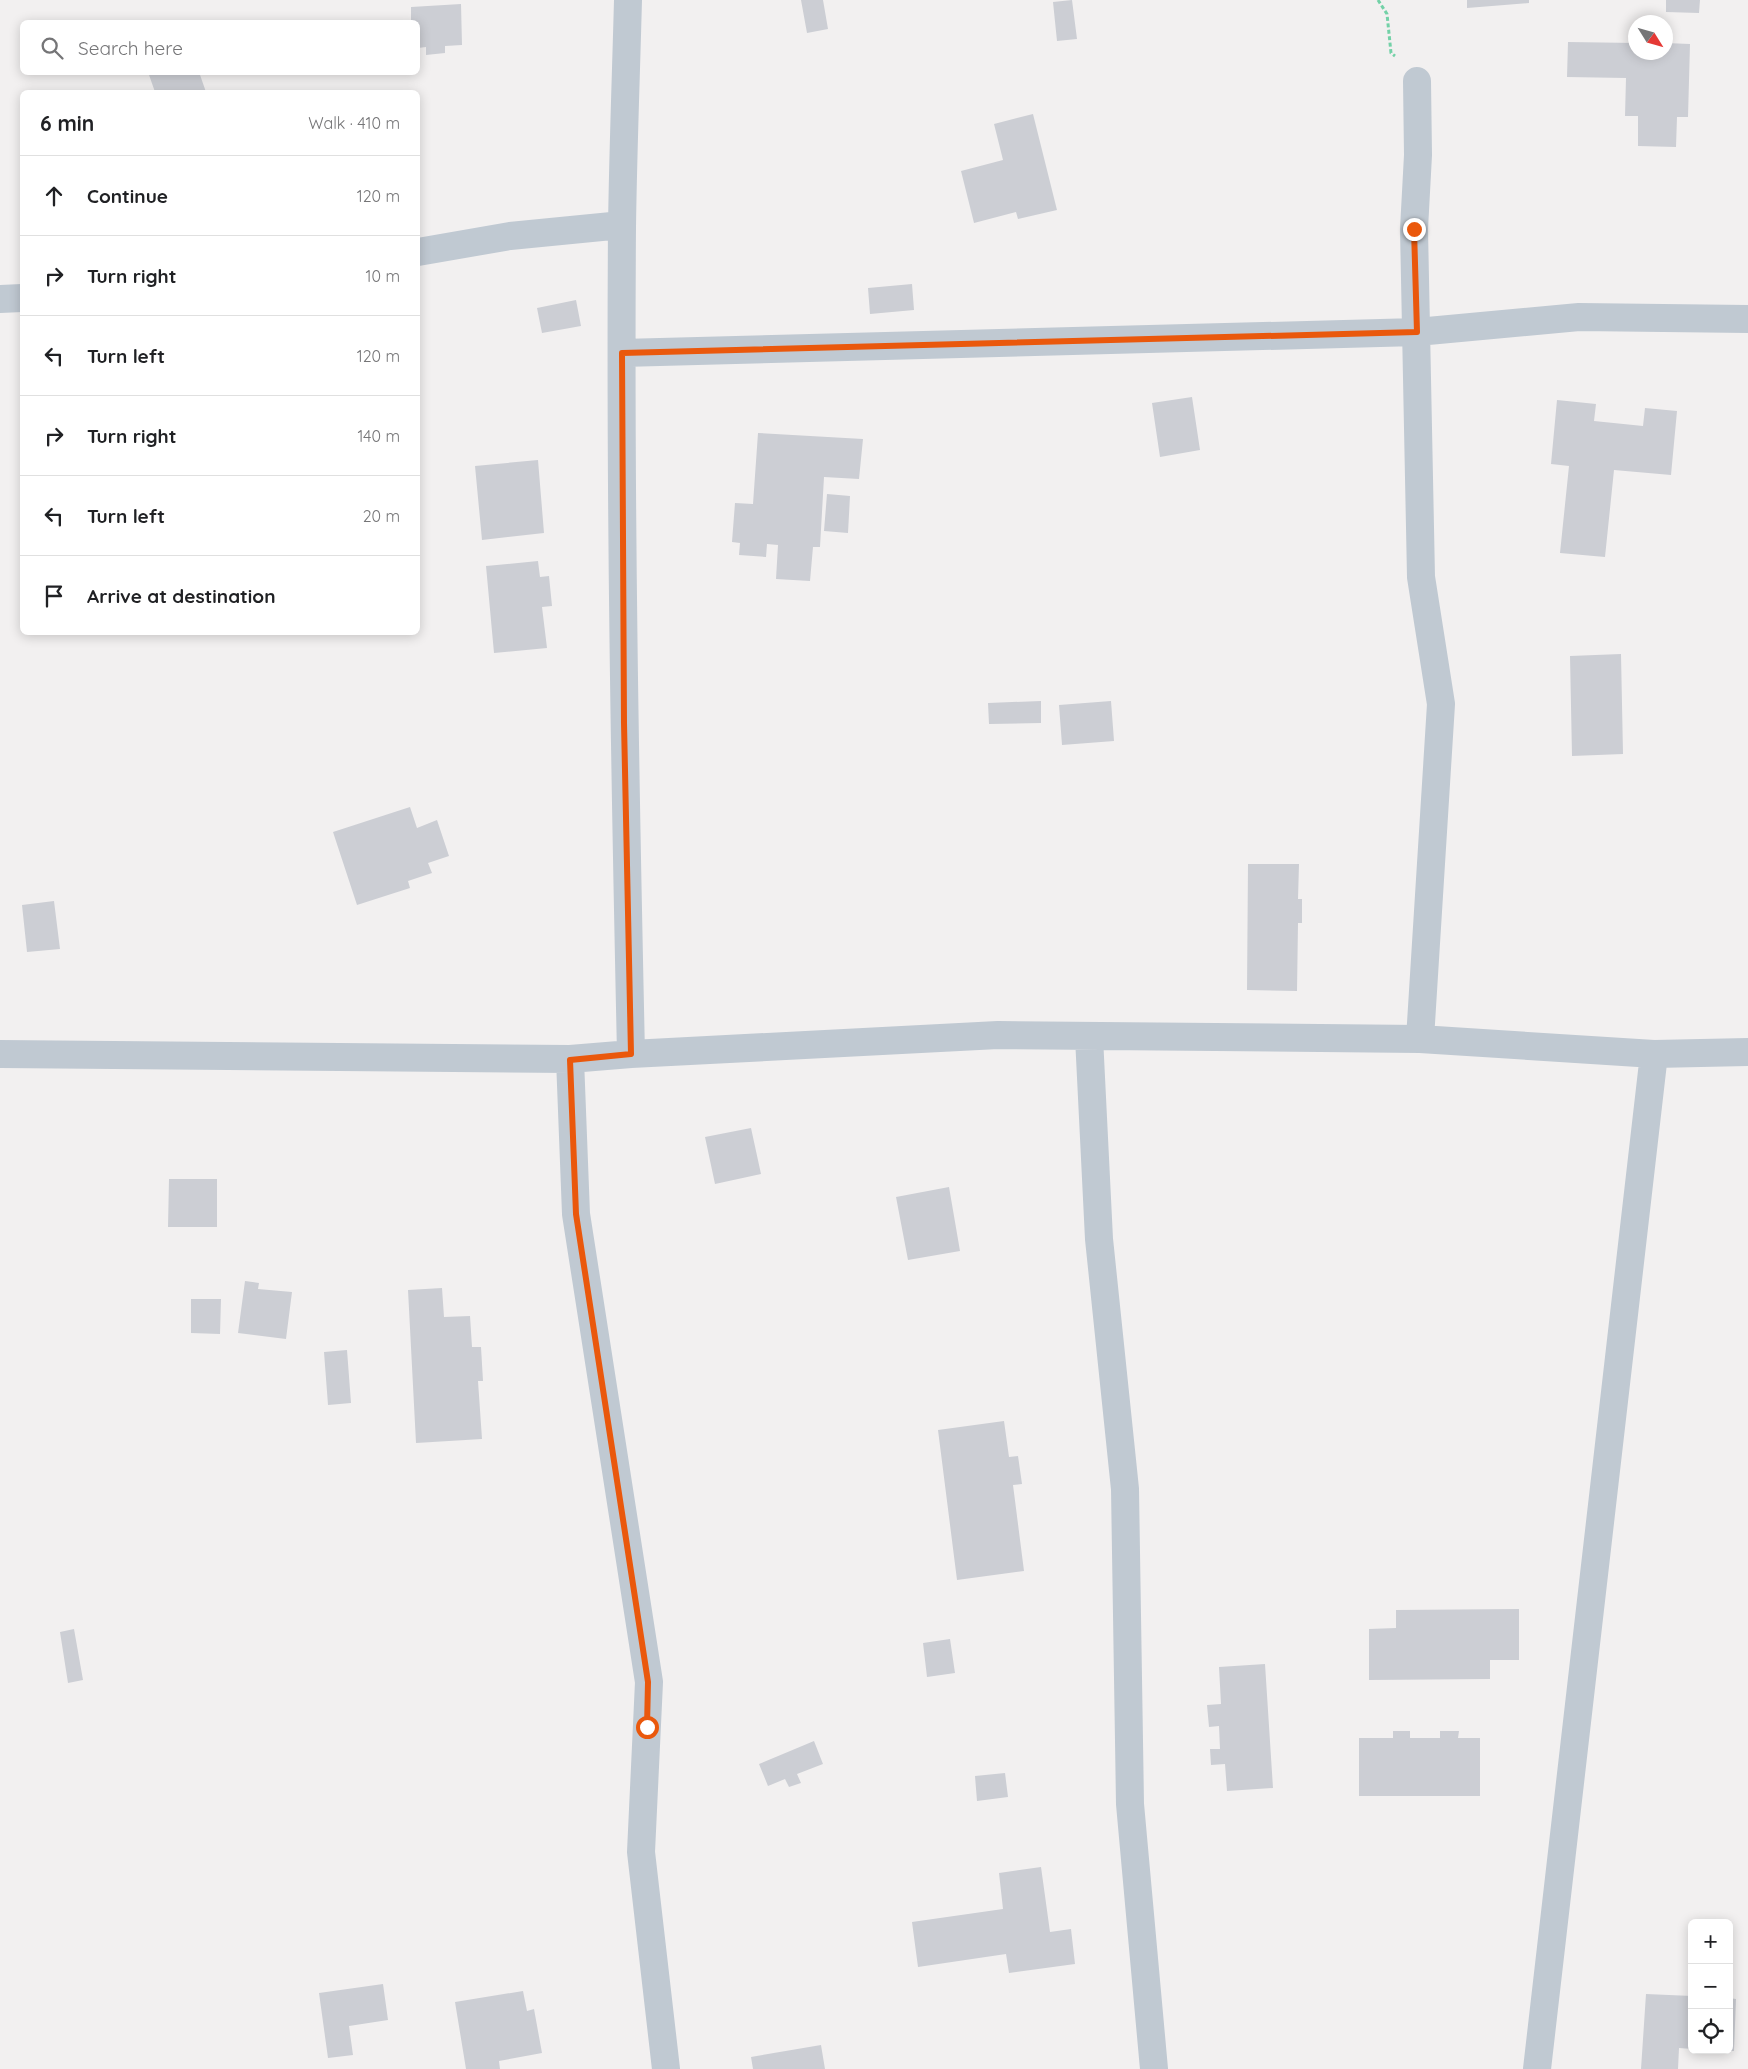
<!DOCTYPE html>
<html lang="en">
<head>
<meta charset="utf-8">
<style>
	:root { --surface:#fff; --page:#f2f2f2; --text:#202124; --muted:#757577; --line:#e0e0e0 }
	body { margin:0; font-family:Quicksand,sans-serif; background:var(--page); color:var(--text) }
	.controls { position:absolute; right:15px; bottom:15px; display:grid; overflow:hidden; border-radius:8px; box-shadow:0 2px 12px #0003 }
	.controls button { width:45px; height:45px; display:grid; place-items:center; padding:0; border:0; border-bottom:1px solid var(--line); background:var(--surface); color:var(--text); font:25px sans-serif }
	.compass { position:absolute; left:1628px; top:15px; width:45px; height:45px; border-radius:50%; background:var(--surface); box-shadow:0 2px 12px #0003; rotate:127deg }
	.stop { position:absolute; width:15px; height:15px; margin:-11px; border:4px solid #ea580c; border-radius:50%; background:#fff }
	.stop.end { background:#ea580c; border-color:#fff; box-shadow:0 1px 5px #0008 }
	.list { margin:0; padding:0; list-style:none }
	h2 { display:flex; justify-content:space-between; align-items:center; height:65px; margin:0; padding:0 20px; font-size:21px }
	h2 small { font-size:16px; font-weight:400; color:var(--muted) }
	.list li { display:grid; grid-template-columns:32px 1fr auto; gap:15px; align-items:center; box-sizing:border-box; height:80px; padding:0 20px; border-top:1px solid var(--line) }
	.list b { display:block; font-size:19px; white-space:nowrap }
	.list em { font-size:16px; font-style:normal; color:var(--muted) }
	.icon { flex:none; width:28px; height:28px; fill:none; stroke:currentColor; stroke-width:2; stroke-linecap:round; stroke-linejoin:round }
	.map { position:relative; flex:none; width:1748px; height:2069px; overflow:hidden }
	.search { position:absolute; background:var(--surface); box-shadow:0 2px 12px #0003; left:20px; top:20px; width:400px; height:55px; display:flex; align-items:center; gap:12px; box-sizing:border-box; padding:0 18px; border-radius:8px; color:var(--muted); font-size:19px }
	.panel { position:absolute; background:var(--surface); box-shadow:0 2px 12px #0003; left:20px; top:90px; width:400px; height:545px; border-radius:8px }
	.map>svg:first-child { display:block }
	.building { fill:#ccced4 }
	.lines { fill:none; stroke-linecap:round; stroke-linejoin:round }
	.path { stroke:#73d1a7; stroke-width:3; stroke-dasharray:4 2.5; stroke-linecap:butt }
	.minor { stroke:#c0c9d2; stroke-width:28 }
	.route { stroke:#ea580c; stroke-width:6 }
</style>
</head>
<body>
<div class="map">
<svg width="1748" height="2069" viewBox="0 0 1748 2069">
	<rect width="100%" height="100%" fill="#f2f0f0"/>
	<path class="building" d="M801 0H823L828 29 807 33Z
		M1072 0 1077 39 1057 41 1053 2Z
		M1467 0H1529V3L1467 8Z
		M1666 0H1700L1699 13 1666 12Z
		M461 4 462 45 445 46V53L426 55V47L418 48V22H411V7Z
		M1568 42 1636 43V52H1666V43L1690 44 1688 117H1677L1676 147 1638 146V116H1625L1626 78 1567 77Z
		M148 72H199L206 92H155Z
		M1033 114 1057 210 1018 219 1016 212 974 223 961 171 1003 160 994 124Z
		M912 284 914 310 870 314 868 288Z
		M576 300 581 326 542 333 537 308Z
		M1192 397 1200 450 1160 457 1152 403Z
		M1557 400 1596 404 1594 421 1643 426 1645 408 1677 411 1671 475 1614 470 1605 557 1560 553 1569 466 1551 464Z
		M758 433 863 439 859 479 824 477 820 547H813L810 581 776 579 778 545 767 544 766 557 739 555 740 543 732 542 735 503 753 504Z
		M538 460 544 533 482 540 475 466Z
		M827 494 850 496 848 533 824 531Z
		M538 561 540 577 549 576 552 606 542 607 547 648 494 653 486 566Z
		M1621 654 1623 754 1572 756 1570 656Z
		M1041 701V723L989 724 988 703Z
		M1111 701 1114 741 1062 745 1059 705Z
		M410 807 417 828 437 820 449 856 428 863 432 873 408 881 410 888 357 905 333 832Z
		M1248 864H1299L1298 899H1302V923H1298L1297 991 1247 990Z
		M54 901 60 949 27 952 22 905Z
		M751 1128 761 1174 715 1184 705 1137Z
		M169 1179H217V1227H168Z
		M949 1187 960 1251 908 1260 896 1197Z
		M245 1281 259 1283 258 1289 292 1292 286 1339 238 1333Z
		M442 1288 444 1317 470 1316 472 1347H481L483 1381H478L482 1439 416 1443 408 1290Z
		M191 1299H221L220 1334 191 1333Z
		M347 1350 351 1403 328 1405 324 1352Z
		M1004 1421 1009 1457 1018 1456 1022 1484 1013 1485 1024 1571 957 1580 938 1430Z
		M1519 1609V1660H1490V1679L1369 1680V1629L1396 1628V1610Z
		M74 1629 83 1680 68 1683 60 1632Z
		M950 1639 955 1673 927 1677 923 1643Z
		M1265 1664 1273 1788 1227 1791 1225 1764 1211 1765 1210 1749H1220L1219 1726 1209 1727 1207 1705 1221 1704 1219 1667Z
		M1393 1731H1410V1738H1440V1731H1459L1458 1738H1480V1796H1359V1738H1393Z
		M814 1741 823 1764 797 1774 801 1783 789 1787 785 1779 768 1786 759 1764Z
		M1005 1773 1008 1797 977 1801 975 1776Z
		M1041 1867 1050 1932 1071 1929 1075 1964 1009 1973 1006 1954 918 1967 912 1922 1003 1909 999 1873Z
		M383 1984 388 2020 349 2026 353 2055 328 2058 319 1993Z
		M523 1991 527 2011 534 2009 542 2053 499 2061 500 2069H466L455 2002Z
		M1646 1994 1692 1996V2049L1679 2048 1678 2069H1641Z
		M1729 1998 1736 1999 1734 2051H1729Z
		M821 2045 825 2069H753L751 2057Z"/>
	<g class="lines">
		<path class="path" d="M1378 0 1387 14 1391 53 1395 56"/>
		<path class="minor" d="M628 0C626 76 623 152 622 228 620 503 625 778 631 1054
			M1417 81 1418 155 1414 229 1421 577 1441 704 1420 1039
			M418 252 510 236 622 225
			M0 299 22 298
			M622 353 1417 332 1579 317 1748 319
			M1089 1037 1099 1239 1125 1489 1130 1804 1154 2069
			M0 1054 570 1059 631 1054 998 1035 1420 1039 1654 1054 1748 1052
			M570 1059 576 1214 649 1682 641 1852 666 2069
			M1537 2069 1654 1054"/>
	</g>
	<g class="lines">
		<path class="route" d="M647 1727 648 1682 576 1214 570 1060 631 1054 624 723 622 353 1417 332 1414 229"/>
	</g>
</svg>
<div class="controls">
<button>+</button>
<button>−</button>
<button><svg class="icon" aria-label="locate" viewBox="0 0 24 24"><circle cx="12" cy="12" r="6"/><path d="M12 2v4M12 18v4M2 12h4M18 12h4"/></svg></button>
</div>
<svg class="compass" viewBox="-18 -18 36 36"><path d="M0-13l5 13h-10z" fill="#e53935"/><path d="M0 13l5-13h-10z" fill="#757577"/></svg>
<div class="stop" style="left:647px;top:1727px"></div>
<div class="stop end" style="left:1414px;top:229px"></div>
<div class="search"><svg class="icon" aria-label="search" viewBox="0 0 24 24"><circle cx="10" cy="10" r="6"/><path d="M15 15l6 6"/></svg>Search here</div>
<section class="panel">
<h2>6 min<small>Walk · 410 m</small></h2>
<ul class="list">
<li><svg class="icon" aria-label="ahead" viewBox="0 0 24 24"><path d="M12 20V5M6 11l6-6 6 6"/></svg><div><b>Continue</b></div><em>120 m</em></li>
<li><svg class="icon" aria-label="right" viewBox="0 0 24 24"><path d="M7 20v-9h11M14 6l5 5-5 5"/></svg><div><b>Turn right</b></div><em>10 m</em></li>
<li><svg class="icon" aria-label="left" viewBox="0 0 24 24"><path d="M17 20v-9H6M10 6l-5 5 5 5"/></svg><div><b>Turn left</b></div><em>120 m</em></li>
<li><svg class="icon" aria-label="right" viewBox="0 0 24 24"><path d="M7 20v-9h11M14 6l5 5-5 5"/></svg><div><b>Turn right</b></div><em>140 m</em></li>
<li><svg class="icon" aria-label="left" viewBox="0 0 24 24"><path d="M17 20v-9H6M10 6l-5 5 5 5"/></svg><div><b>Turn left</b></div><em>20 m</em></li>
<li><svg class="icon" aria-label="arrive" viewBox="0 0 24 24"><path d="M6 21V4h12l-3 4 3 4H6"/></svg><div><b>Arrive at destination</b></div></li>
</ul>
</section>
</div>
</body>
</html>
